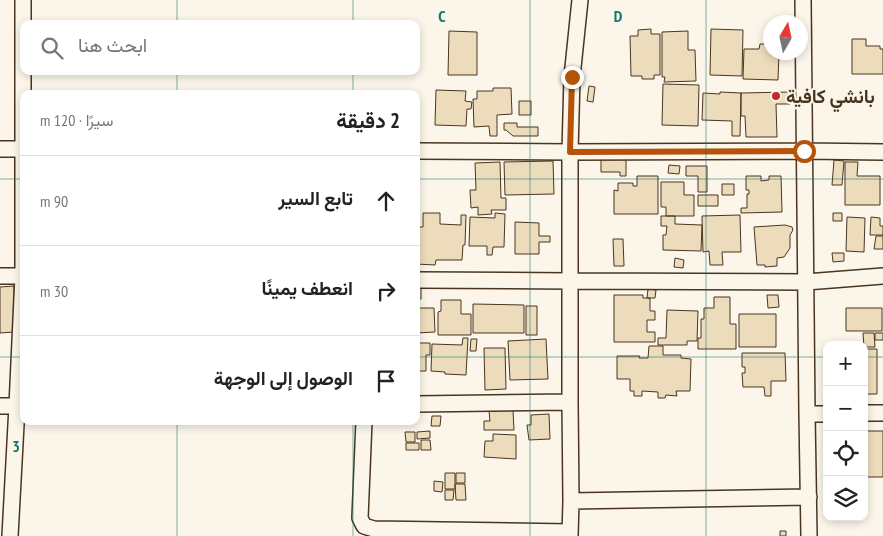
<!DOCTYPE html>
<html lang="ar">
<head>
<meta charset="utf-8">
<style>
	:root { --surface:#fff; --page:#f2f2f2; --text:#222; --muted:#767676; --line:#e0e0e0 }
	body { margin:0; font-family:"PT Sans Narrow",Vazirmatn,sans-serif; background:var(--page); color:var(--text); direction:rtl }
	.controls { position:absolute; right:15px; bottom:15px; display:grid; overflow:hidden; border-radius:10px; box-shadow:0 2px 8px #0003 }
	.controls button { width:45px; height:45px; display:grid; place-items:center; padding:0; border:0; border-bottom:1px solid var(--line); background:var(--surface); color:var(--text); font:25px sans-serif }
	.compass { position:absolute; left:763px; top:15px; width:45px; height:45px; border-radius:50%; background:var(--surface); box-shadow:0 2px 8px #0003; rotate:9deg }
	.stop { position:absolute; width:15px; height:15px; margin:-11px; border:4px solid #b45309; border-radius:50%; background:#fff }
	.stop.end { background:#b45309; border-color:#fff; box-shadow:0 1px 5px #0008 }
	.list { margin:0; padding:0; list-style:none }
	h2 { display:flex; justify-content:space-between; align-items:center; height:65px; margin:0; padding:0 20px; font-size:21px }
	h2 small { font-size:16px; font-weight:400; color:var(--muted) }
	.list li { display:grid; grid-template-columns:32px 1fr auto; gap:15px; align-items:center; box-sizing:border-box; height:90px; padding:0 20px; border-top:1px solid var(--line) }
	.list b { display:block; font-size:19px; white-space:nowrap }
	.list em { font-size:16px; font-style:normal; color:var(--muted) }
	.icon { flex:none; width:28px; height:28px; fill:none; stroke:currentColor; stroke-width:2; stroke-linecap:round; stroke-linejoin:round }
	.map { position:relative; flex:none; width:883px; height:536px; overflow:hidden; direction:ltr }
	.search { position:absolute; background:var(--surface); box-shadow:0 2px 8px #0003; left:20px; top:20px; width:400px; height:55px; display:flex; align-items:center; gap:12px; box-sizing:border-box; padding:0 18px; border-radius:10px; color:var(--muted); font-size:19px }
	.panel { position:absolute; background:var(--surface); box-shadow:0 2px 8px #0003; left:20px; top:90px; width:400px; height:335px; border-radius:10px; direction:rtl }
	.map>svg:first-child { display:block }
	.building { fill:#ecdcbc; stroke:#4a3520 }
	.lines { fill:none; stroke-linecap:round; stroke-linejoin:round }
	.street-casing { stroke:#4a3520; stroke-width:18 }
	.street { stroke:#fbf6e9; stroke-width:15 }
	.route { stroke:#b45309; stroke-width:6 }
	.grid { fill:none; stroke:#0f766e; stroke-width:1; stroke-opacity:0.55 }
	.poi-dot { fill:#c62828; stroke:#fbf6e9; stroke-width:2 }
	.labels { text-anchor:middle; stroke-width:4; stroke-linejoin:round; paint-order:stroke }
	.poi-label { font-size:19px; font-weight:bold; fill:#4a3520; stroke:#fbf6e9; text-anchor:start }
	.grid-label { font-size:16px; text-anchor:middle; font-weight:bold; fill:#0f766e; stroke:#fbf6e9; stroke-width:4; stroke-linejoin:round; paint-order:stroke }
</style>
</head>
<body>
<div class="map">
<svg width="883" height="536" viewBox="0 0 883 536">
	<rect width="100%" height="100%" fill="#fbf6e9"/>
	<path class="building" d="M651 29V34H660V75H654V79H642V76H631L630 36H638V30Z
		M711 29 743 30 742 76 710 75Z
		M449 31 477 32V75H448Z
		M688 31V50H695L696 81 664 82 665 77H662V32Z
		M852 39H866V46H880V49H883V74H852Z
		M760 44H767V49L770 50V52H779L778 80 743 79 744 49H759Z
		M663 84 699 85 698 126 662 125Z
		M589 86 595 87 593 102 587 101Z
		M493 88H511L512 114 497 115V136H490L489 126 474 127 473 99H477V91H493Z
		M436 90 466 91 465 101 472 102 471 109H467L466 126 435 125Z
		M720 92 741 93 740 136H732V121L702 120 703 93 720 94Z
		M790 92V104H776L777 137H746L745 116H741V93Z
		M519 101H531V115H519Z
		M504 123H517V127H538V136H513L506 130H504Z
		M601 158H626V176H620V172H601Z
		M834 160 844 161 842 185H832Z
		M553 161 554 194 505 195 504 162Z
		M500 162 501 198H506V210H491L492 214 478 215V207L471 208 470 190H476L475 163Z
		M845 162H858L857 176H880V205H845Z
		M669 165 680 166 679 174 668 173Z
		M686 166H707V192H698V176H686Z
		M637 176H658V214H614V190L618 191V183H633V186H637Z
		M746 176H761V181L769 180V176H781L782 212 741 213V208H747V194H749V190H746Z
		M661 182H684V195H694V216H666V207H661Z
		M722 184H734V195H722Z
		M698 195H718V206H698Z
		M423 213H440V224L461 225V215H466L465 245H463L462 260H436L435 265 416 264V227H423Z
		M495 213 505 214 504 247H493L492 255H487V246H469L470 217 495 218Z
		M833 213H842V221H833Z
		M740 215 741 252H722L723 265H710L709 251 703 252 702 216Z
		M661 216H675V224L702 225 701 251 663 250V235H666L667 226H661Z
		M847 217 865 218 864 252 846 251Z
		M871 217 880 218V226H883V235H870Z
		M515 222 539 223V236H550V242H539V254H515Z
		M785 225 792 227 793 230 790 235V248L784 257 777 258V266L765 267V265H757L754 227Z
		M876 236H883V249H874Z
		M613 239H623L624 266H614Z
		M832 253H844V261L833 262Z
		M675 258 684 260 683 268 674 267Z
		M14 286V332L0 333V287Z
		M416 287H421V299H416Z
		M648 289 656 290 655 298H647Z
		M614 295H643V298H650V311H655V320H647V332H655V342H614Z
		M767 295H778L779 307 768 308Z
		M714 297H730V324H736V349H698V338H701V319H704V308H714Z
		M441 300H461V314H471V335H438V312L441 311Z
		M473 304 524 305V333H473Z
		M526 306H537V335H526Z
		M416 308H434L435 332 416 333Z
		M846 308H882V331H846Z
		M667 310 698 311 697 341H687V345H658V338H666Z
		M739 314H776V347H739Z
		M863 333H874L875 347H864Z
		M875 333H883V340H875Z
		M463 338H468L466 375 445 374V372L431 371 432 344 462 345Z
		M471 339H477L476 351H470Z
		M546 339 548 379 510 380 508 341Z
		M416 343H430V355H426V371H416Z
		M649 346H663V355H681V358L691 359 690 391H676L677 396 666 395 665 398H658V392L642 391V396H634V391H630V379H617V356H640L639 358H648Z
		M484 348H505L506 389 485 390Z
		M864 349H877V394H864Z
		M742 353H785L786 381H771V396H765L764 387H743L742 373H745V367H742Z
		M513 410 514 430H484V421H490L489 411Z
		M549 414 550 439 529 440 527 425H531V415Z
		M432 416H441L440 426H431Z
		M864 423H866V431H883V477H864Z
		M430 431V438L417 439V432Z
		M405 432H415V442H406Z
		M493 434 516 435V459L484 457 485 441H493Z
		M421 440H430L431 450H421Z
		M406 443H419V450H406Z
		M445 473H455V489H445Z
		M456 473H465V483H456Z
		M434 481 443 482 442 492 434 491Z
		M455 484H465L466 500H456Z
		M445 490H454L453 500H445Z
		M780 531H786V536H780Z"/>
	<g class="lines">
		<g class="street-casing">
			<path id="street" d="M803 0 807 414 809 536
				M0 149H24
				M416 151 570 152 804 151 883 152
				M0 276H24
				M416 280 570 281 806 282 883 276
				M416 404 570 402
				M0 406H24
				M864 413H883
				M807 414H827
				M364 421 360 518 364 526 374 529 570 532
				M571 501 809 497
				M10 536 17 406 23 276V0
				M570 536 571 501 570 402V152L572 77 580 0"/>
		</g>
		<use href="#street" class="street"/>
	</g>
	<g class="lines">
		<path class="route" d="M572 77 570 152 804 151"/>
	</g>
	<path class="grid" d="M177 0V24M353 0V24M530 0V536M706 0V536M177 71V94M353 71V94M0 179H24M416 179H883M0 357H24M416 357H827M864 357H883M177 421V536M353 421V536"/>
	<circle class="poi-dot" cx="776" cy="96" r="5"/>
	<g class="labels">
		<g class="poi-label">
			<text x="786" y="103">بانشي كافية</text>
		</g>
	</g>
	<g class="grid-label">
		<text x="442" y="22">C</text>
		<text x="618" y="22">D</text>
		<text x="16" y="452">3</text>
	</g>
</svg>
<div class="controls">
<button>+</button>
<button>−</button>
<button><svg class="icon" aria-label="locate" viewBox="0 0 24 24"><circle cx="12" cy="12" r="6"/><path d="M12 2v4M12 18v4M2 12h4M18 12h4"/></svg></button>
<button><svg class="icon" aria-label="layers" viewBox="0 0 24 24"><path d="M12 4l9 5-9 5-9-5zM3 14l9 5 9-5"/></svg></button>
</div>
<svg class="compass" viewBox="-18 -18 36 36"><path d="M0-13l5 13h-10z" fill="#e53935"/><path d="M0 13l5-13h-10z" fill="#767676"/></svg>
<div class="stop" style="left:804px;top:151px"></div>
<div class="stop end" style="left:572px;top:77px"></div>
<div class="search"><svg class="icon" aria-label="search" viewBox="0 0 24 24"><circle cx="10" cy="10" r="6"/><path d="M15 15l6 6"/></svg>ابحث هنا</div>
<section class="panel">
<h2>2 دقيقة<small>سيرًا · 120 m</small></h2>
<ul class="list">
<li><svg class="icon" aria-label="ahead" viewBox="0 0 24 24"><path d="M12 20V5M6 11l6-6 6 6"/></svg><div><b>تابع السير</b></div><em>90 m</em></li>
<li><svg class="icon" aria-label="right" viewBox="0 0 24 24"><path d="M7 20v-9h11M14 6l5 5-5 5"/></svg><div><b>انعطف يمينًا</b></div><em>30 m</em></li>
<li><svg class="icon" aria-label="arrive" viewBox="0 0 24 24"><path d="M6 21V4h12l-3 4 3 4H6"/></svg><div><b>الوصول إلى الوجهة</b></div></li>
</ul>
</section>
</div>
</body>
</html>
